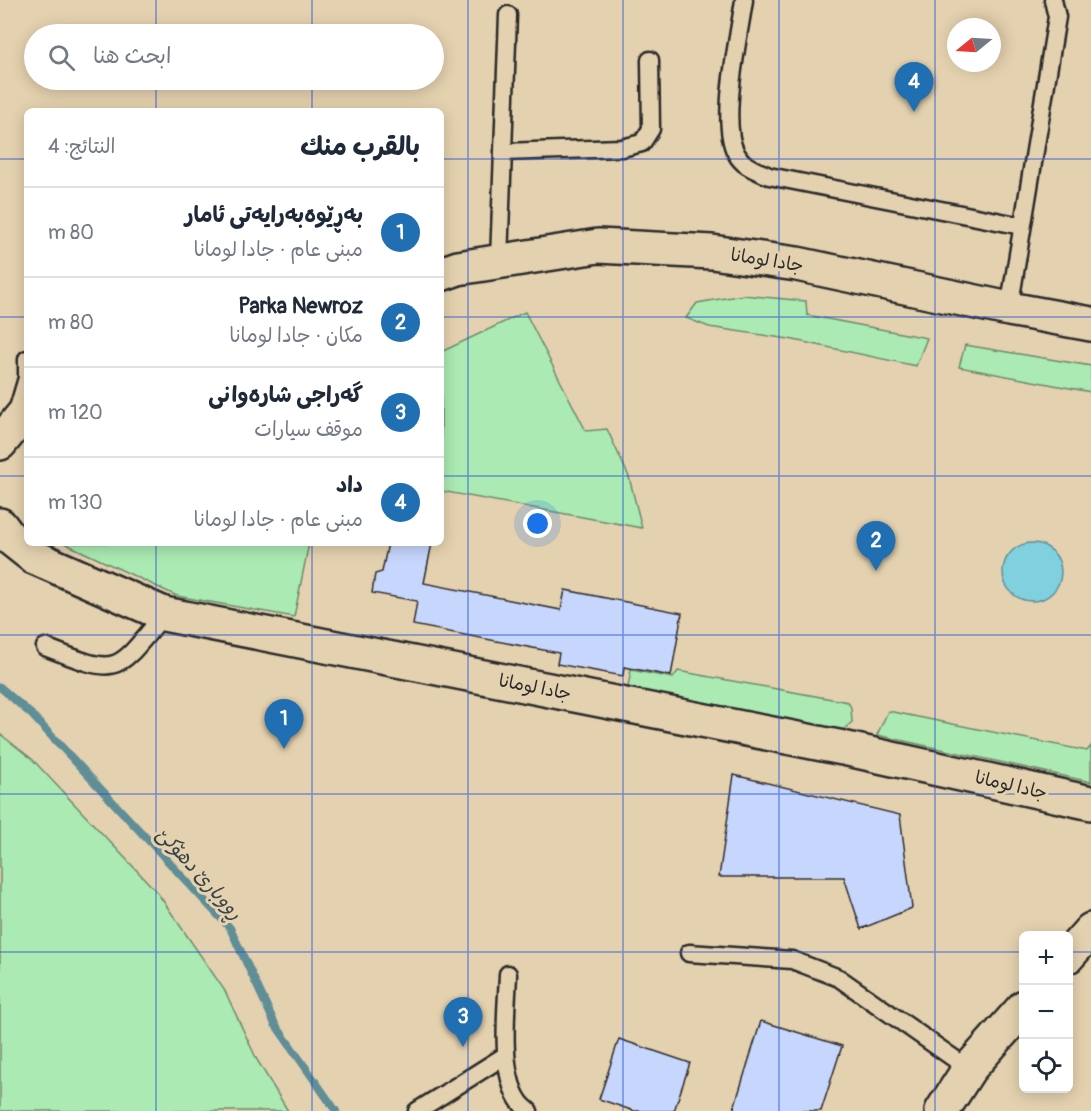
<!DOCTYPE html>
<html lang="ar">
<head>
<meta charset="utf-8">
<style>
	:root { --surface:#fff; --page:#f2f2f3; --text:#1f2937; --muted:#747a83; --line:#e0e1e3; --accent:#1f6fb2 }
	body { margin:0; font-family:Pangolin,"Playpen Sans Arabic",sans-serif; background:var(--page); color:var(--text); direction:rtl }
	.controls { position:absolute; right:18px; bottom:18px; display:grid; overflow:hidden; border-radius:9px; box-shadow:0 3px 15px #0003 }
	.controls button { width:54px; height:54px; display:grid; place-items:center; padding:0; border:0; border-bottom:2px solid var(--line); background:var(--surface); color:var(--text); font:30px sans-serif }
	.compass { position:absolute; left:947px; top:18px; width:54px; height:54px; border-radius:50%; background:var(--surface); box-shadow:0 3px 15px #0003; rotate:252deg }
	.you { position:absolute; left:538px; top:524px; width:21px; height:21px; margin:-15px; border:4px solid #fff; border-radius:50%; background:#1a73e8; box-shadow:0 0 0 9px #1a73e833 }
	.badge { display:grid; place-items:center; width:39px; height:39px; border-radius:50%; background:var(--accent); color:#fff; font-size:20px; font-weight:700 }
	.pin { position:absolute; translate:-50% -50px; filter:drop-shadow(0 2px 3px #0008) }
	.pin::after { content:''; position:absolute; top:32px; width:21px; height:18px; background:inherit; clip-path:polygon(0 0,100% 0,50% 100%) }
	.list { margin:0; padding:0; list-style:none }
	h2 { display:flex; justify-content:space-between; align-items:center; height:78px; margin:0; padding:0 24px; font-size:26px }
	h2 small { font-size:20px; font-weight:400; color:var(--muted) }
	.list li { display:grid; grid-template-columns:39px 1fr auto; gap:18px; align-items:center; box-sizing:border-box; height:90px; padding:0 24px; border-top:2px solid var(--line) }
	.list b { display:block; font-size:22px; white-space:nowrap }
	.list p { margin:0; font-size:20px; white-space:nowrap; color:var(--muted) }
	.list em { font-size:20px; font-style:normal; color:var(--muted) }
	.icon { flex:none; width:33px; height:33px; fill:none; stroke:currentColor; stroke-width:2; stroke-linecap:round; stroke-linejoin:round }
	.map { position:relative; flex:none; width:1091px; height:1111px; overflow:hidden; direction:ltr }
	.search { position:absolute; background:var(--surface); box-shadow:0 3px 15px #0003; left:24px; top:24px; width:420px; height:66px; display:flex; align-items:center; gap:15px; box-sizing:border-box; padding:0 21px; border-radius:33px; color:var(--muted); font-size:22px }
	.panel { position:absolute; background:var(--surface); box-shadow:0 3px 15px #0003; left:24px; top:108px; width:420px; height:438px; border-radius:9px; direction:rtl }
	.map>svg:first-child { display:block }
	.green { fill:#abeab2; stroke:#6b8a6e; stroke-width:1.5 }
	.water { fill:#81d0df; stroke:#5f8e97; stroke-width:1.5 }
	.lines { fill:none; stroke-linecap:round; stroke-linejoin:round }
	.stream { stroke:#5f8e97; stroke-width:8 }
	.building { fill:#c7d6fd; stroke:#2b2b2b; stroke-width:1.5 }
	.service-casing { stroke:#2b2b2b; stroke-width:21 }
	.minor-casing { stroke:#2b2b2b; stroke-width:38 }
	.trunk-casing { stroke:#2b2b2b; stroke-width:38 }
	.service { stroke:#e4d1af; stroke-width:16 }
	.minor { stroke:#e4d1af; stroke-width:33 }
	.trunk { stroke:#e4d1af; stroke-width:33 }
	.grid { fill:none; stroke:#1d4ed8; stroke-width:1.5; stroke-opacity:0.55 }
	.labels { text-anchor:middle; stroke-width:6; stroke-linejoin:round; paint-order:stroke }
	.street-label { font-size:18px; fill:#2b2b2b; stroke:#e4d1af }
	.water-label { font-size:20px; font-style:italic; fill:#384446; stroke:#e4d1af }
</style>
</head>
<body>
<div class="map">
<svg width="1091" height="1111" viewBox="0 0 1091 1111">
	<rect width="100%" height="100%" fill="#e4d1af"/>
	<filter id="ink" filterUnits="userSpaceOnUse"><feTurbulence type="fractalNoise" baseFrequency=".0167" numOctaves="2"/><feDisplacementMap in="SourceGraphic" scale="12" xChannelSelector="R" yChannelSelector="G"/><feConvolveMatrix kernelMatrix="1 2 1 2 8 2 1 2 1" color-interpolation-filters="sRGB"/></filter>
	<g filter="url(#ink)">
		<path class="green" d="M743 295 806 301 807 315 927 338 916 366 789 339 709 327 686 318 697 303Z
			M525 312 586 431 607 429 629 477 642 528 441 491V352Z
			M965 345 1091 366V392L959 367Z
			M64 543H309L294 617 177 596Z
			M631 670 673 678 678 671 848 702 851 708 852 722 843 730 627 693Z
			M888 711 1087 751 1091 746V782L877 735Z
			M0 734 32 759 157 892 225 991 257 1060 288 1111H0Z"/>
		<path class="water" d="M1003 572a29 29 0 1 1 58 0a29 29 0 1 1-58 0Z"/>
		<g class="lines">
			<path class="stream" d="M0 687 32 715 230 928 275 1024 336 1111"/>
		</g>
		<path class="building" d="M388 543H432L424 583 561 610 565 590 682 613 671 676 624 667 623 676 557 664 559 653 413 625 417 601 372 593 375 574 382 572Z
			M734 775 900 815 912 908 861 929 844 877H719Z
			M761 1021 842 1046 821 1111H733Z
			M619 1039 690 1063 674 1111H634L599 1099Z"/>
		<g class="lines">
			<g class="service-casing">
				<path id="service" d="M744 0C739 37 719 122 736 153 743 167 756 170 769 176L1022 226
					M503 152 622 148 642 143 651 129 650 60
					M499 260 508 15
					M1009 309 1057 17 1053 0
					M27 359V378
					M16 415 27 378
					M45 647C120 676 114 675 164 614
					M689 953 792 960 839 978 969 1069
					M508 974C507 1009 496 1089 529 1111
					M417 1111 506 1055"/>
			</g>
			<g class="minor-casing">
				<path id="minor" d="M441 274 458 268 598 246 712 252 797 264 1009 309 1091 324
					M0 443 27 410
					M0 525 10 538 34 557 164 614 843 748 1091 803"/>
			</g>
			<g class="trunk-casing">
				<path id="trunk" d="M1068 956 1091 930
					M942 1111 969 1069 1024 1007"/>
			</g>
			<use href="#service" class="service"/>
			<use href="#minor" class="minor"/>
			<use href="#trunk" class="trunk"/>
		</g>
	</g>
	<path class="grid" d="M156 0V34M312 0V34M468 0V1111M623 0V1111M779 0V1111M935 0V1111M156 80V111M312 80V111M0 159H27M441 159H1091M0 317H27M441 317H1091M0 476H27M441 476H1091M156 543V1111M312 543V1111M0 635H1091M0 794H1091M0 952H1024M1068 952H1091"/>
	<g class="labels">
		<g class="street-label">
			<text transform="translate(767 260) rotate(9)" y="6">جادا لومانا</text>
			<text transform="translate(535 687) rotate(11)" y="6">جادا لومانا</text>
			<text transform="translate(1011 785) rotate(13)" y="6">جادا لومانا</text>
		</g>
		<g class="water-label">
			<text transform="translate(200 873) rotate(48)" y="7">ڕووبارێ دهۆكێ</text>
		</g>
	</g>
</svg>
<div class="controls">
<button>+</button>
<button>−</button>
<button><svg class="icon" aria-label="locate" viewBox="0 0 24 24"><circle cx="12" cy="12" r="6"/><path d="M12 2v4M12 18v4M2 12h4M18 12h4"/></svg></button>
</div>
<svg class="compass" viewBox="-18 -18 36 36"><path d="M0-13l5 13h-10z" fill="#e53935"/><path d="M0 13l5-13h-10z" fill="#747a83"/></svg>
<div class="you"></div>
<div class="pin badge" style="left:284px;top:749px">1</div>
<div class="pin badge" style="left:876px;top:571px">2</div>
<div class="pin badge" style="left:463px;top:1047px">3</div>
<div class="pin badge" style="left:914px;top:112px">4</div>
<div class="search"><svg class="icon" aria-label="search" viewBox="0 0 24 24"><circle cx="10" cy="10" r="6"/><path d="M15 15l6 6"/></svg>ابحث هنا</div>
<section class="panel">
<h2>بالقرب منك<small>النتائج: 4</small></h2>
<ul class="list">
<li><span class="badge">1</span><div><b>بەڕێوەبەرایەتی ئامار</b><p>مبنى عام · جادا لومانا</p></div><em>80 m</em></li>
<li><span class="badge">2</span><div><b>Parka Newroz</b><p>مكان · جادا لومانا</p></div><em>80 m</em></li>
<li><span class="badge">3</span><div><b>گەراجی شارەوانی</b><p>موقف سيارات</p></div><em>120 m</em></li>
<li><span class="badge">4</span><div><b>داد</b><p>مبنى عام · جادا لومانا</p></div><em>130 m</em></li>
</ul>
</section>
</div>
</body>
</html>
